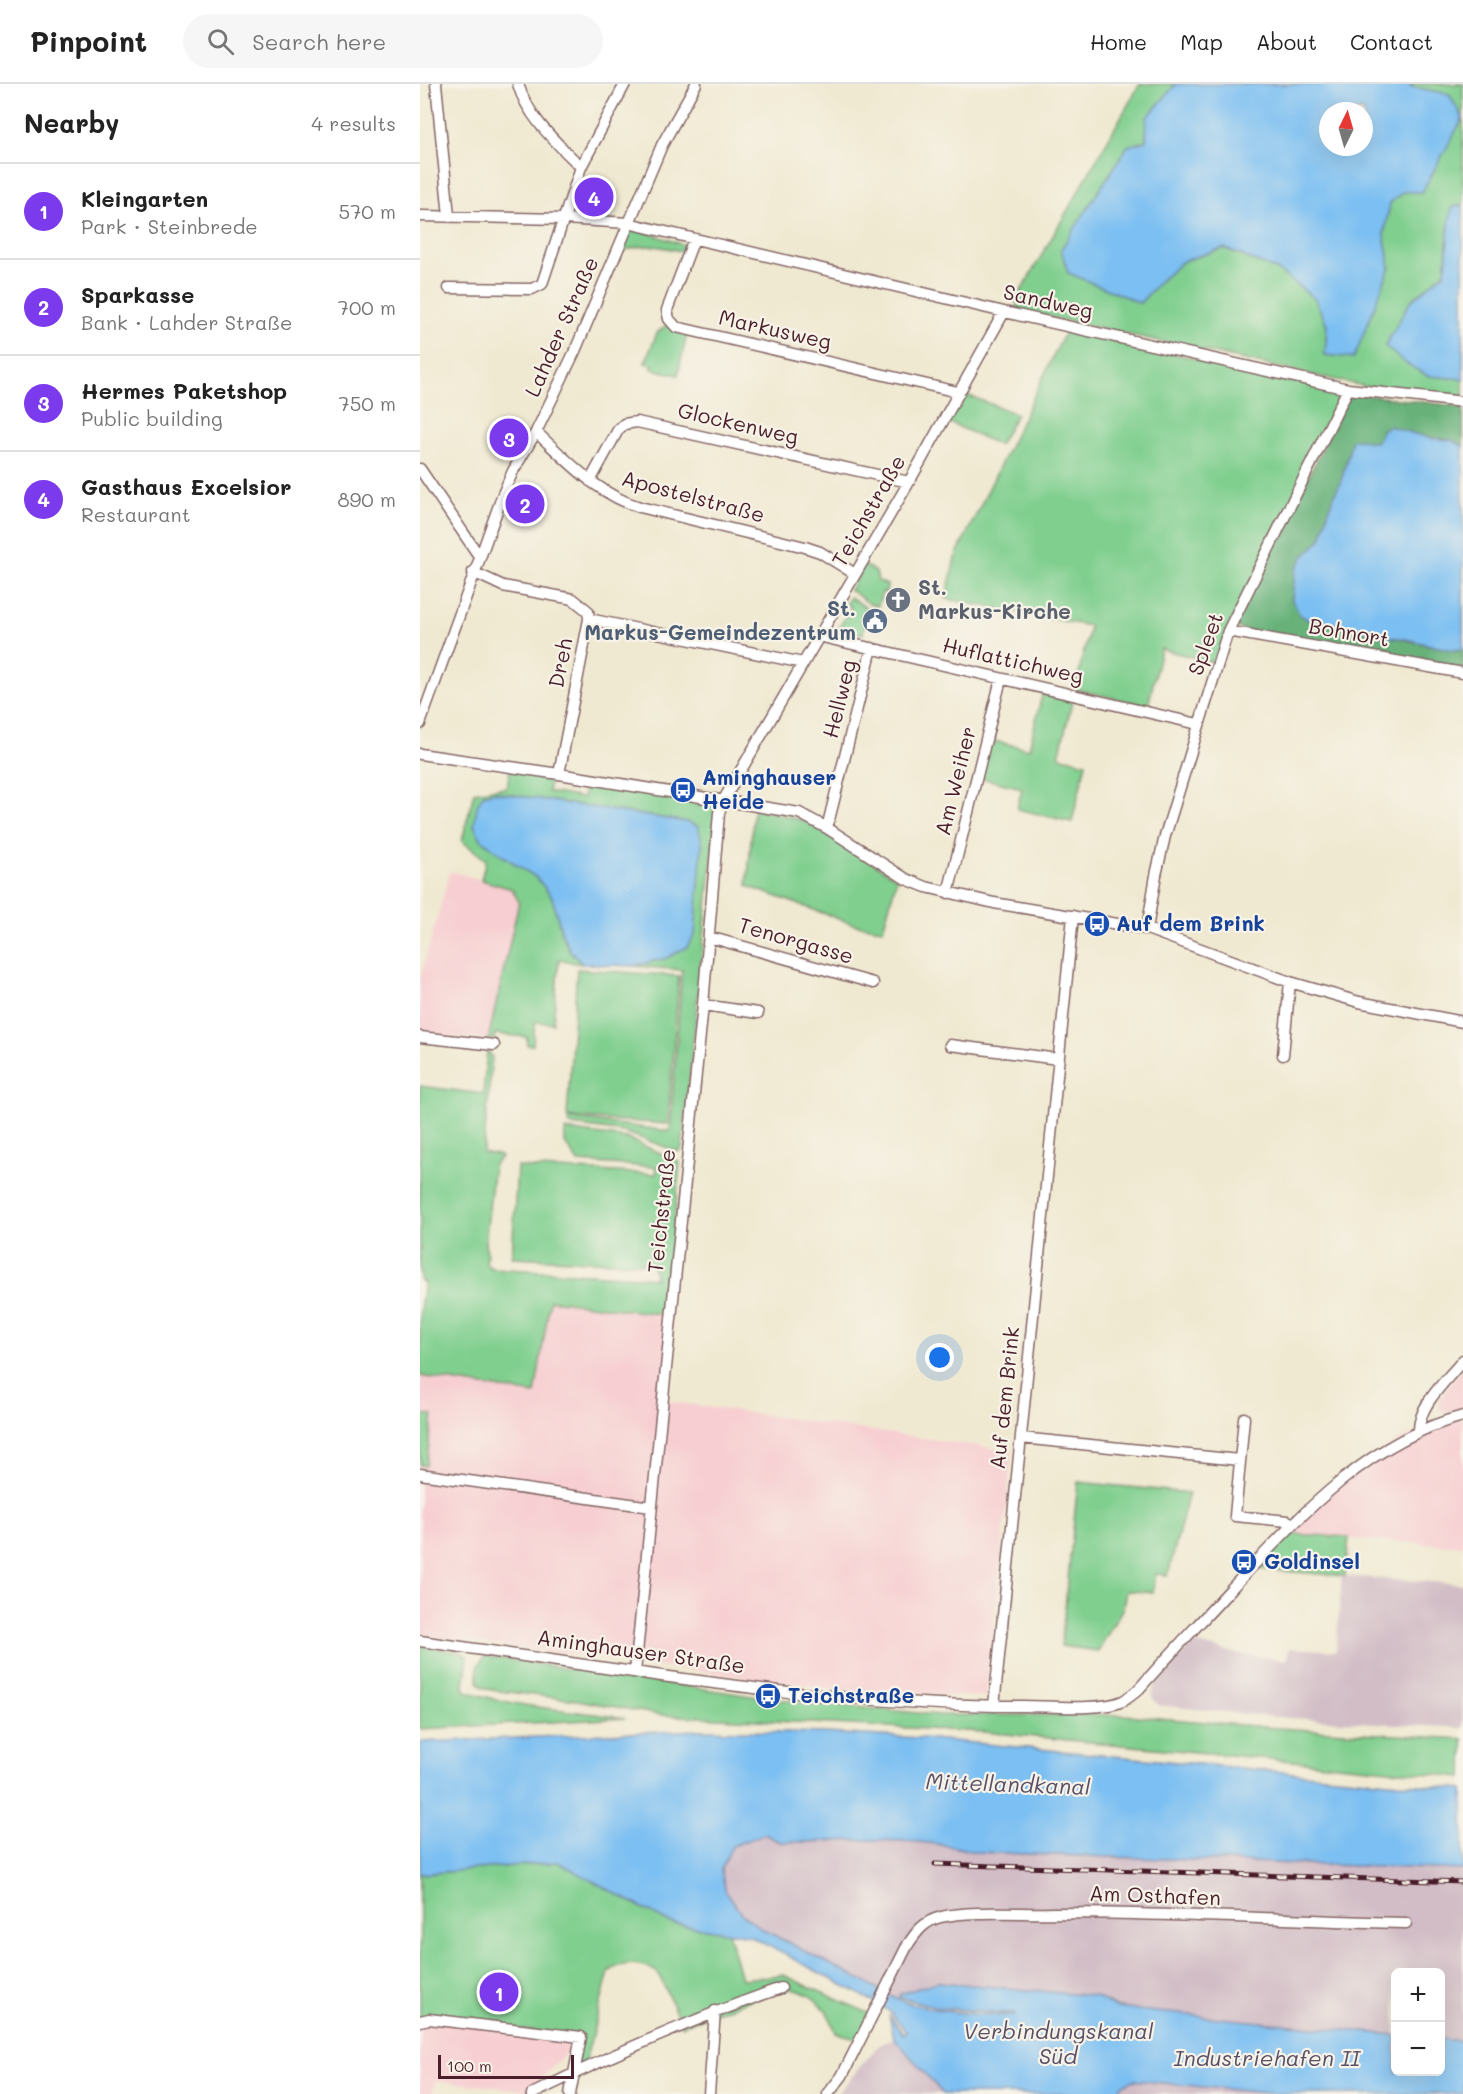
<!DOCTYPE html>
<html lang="en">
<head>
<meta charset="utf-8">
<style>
	:root { --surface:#fff; --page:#f6f6f6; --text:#222; --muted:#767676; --line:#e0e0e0; --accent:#7c3aed }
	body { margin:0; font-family:Mali,sans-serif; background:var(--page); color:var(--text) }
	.controls { position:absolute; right:18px; bottom:18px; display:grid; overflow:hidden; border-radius:9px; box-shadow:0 6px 24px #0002 }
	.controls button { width:54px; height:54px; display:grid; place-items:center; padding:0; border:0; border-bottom:2px solid var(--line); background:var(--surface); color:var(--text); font:30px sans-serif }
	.compass { position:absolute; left:899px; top:18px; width:54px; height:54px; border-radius:50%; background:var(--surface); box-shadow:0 6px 24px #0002; rotate:5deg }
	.scale { position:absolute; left:18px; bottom:15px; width:136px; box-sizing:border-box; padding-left:6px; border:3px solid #4a1f2b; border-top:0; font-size:16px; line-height:21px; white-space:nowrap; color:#4a1f2b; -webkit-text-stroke:4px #f7f3e8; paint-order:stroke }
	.you { position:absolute; left:520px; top:1274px; width:21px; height:21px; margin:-15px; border:4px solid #fff; border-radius:50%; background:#1a73e8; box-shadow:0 0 0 9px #1a73e833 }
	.badge { display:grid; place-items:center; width:39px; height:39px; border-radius:50%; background:var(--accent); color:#fff; font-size:20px; font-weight:700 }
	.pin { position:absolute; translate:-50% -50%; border:3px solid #fff; box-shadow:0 2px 6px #0006 }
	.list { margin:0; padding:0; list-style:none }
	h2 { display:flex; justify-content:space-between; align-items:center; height:78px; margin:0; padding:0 24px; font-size:26px }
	h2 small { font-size:20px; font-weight:400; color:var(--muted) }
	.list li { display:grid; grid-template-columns:39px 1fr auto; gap:18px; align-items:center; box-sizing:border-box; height:96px; padding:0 24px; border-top:2px solid var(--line) }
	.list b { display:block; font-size:22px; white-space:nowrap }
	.list p { margin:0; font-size:20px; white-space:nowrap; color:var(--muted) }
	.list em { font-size:20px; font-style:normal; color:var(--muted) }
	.icon { flex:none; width:33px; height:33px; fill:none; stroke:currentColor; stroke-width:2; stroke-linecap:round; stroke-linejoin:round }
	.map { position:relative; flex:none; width:1043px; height:2010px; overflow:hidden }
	header { display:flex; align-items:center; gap:36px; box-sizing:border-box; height:84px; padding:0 30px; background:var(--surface); border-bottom:2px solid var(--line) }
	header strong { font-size:28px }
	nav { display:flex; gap:33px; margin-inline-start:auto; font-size:21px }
	.search { width:420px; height:54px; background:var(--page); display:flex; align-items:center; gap:15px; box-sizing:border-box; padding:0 21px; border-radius:33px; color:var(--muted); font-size:22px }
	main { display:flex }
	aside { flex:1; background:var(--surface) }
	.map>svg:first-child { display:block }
	.built { fill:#f7cfd2 }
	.industrial { fill:#d2bdc6 }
	.green { fill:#80cf8f; stroke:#65775d; stroke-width:1.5 }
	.forest { fill:#68b27a; stroke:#596852; stroke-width:1.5 }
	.water { fill:#7cbff2; stroke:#636f8e; stroke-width:1.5; fill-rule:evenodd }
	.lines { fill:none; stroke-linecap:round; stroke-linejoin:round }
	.minor-casing { stroke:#846665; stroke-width:13 }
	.minor { stroke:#fff; stroke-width:10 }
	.rail-casing { stroke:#4a1f2b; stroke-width:5 }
	.rail { stroke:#f7f3e8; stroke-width:3; stroke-dasharray:9; stroke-linecap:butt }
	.labels { text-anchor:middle; stroke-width:4.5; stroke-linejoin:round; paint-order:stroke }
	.street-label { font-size:21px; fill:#4a1f2b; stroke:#f7f3e8 }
	.worship-label { font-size:21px; font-weight:bold; fill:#5b616d; stroke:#f7f3e8; text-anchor:start }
	.service-label { font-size:21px; font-weight:bold; fill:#4e5e75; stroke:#f7f3e8; text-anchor:end }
	.transit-label { font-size:21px; font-weight:bold; fill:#164399; stroke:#f7f3e8; text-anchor:start }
	.water-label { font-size:22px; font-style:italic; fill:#594f67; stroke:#f7f3e8 }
</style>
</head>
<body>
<header>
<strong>Pinpoint</strong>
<div class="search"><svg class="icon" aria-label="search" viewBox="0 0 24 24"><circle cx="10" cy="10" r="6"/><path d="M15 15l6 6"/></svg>Search here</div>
<nav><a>Home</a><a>Map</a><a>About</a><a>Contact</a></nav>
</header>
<main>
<aside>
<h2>Nearby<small>4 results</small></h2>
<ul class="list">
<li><span class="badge">1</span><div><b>Kleingarten</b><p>Park · Steinbrede</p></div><em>570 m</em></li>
<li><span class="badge">2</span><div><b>Sparkasse</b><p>Bank · Lahder Straße</p></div><em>700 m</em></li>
<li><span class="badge">3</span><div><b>Hermes Paketshop</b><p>Public building</p></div><em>750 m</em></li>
<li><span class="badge">4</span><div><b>Gasthaus Excelsior</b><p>Restaurant</p></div><em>890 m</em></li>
</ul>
</aside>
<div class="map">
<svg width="1043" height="2010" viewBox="0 0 1043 2010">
	<rect width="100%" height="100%" fill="#f7f3e8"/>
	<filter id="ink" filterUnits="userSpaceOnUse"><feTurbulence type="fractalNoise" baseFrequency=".0167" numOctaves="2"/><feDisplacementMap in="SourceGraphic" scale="12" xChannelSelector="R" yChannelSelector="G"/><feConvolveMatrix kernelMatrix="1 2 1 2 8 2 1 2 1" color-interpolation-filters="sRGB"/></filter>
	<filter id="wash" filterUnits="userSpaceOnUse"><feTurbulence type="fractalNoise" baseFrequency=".008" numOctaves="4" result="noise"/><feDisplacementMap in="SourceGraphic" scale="24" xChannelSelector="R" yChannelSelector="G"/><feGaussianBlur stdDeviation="1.35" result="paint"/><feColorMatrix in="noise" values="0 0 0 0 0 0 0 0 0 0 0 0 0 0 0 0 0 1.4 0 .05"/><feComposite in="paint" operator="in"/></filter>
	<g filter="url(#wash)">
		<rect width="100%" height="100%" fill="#f0e9d1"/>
		<path class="built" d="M30 787 92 805 99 818 68 956 0 949V895Z
			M130 1215 251 1231 247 1317 592 1367 566 1613 430 1607 0 1551V1292L115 1310Z
			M1043 1283V1324L1026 1329 1020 1325 1018 1316Z
			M1043 1334V1462L858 1450 978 1356Z
			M0 1934 161 1953 111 2007 15 1997 12 2010H0Z"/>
		<path class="industrial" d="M922 1492 1043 1500V1644L854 1633 738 1621 732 1613 734 1602 743 1589 774 1559 818 1570 867 1576 869 1564 916 1567Z
			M344 1750 360 1758 479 1757 534 1762 554 1768 1043 1786V1957L1021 1955 1020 1888H976L975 1951 697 1924 675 1912 519 1899H508L492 1907 480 1910 478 1915 342 1845 321 1828 306 1809 301 1785 312 1762Z
			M474 1954 523 2010H417L458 1962Z
			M713 1996 855 2010H699L701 2002Z"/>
		<path class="green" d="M720 0H756L727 34 720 219 740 197 763 177 804 164 859 187 895 215 907 241 905 271 970 184 964 150 970 119 983 107 992 3 988 0H1043V120L1032 124C1026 145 1028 167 1025 188L990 218 1008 291 1043 295V312L948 303 598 226 596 216Z
			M217 145 264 161 263 168C243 162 220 159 201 168 205 160 207 147 217 145Z
			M248 240 267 250 258 291 232 285 233 281 225 279 237 249Z
			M646 246 922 307 795 579 741 565 728 622 655 605 670 542 526 515 535 474Z
			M544 310 597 330 579 361 528 338Z
			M444 481 456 488 458 497 467 501 466 509 462 508 458 522 450 520 430 506Z
			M430 513 447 524 443 550 419 544 431 523 426 520Z
			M623 607 653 614 639 672 666 679 652 738 597 725 602 704 560 694 569 656 609 665Z
			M90 686 131 692 128 708 163 714 166 699 292 718 297 726 263 1055 262 1065 259 1068 204 1048 152 1041 148 1038V1034L250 1047 262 886 214 882 247 874 267 738 74 708 63 711 54 741 61 755 80 770 117 794 132 813 142 850 149 865 162 880C152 880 146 875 139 876L133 939 115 938 113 961H107V953L75 950 74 955 68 956 99 818 92 805 61 796 66 776 42 757 54 708 87 703Z
			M334 724 385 737 477 794 463 845 436 841 327 802Z
			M157 885 259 892 248 1040 147 1033Z
			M67 966 72 973 63 1069 78 1071 81 1073 74 1080 65 1161 67 1166 66 1179 71 1184 236 1194 232 1180 92 1173 97 1083 236 1090V1083L158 1078 145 1059V1046L206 1054 260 1078 246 1231 130 1216 115 1310 0 1292V1226L4 1198 0 1197V1002L63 1010Z
			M0 1330 13 1332 6 1382 0 1381Z
			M658 1398 769 1409 748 1491 736 1490 733 1508 706 1507 703 1524 678 1567 641 1562Z
			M870 1450 929 1453 925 1492 838 1485Z
			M0 1562 40 1568 48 1573 44 1602 46 1607C92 1623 156 1627 205 1634L0 1645Z
			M65 1572 345 1614 519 1631H703L857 1644 1043 1655V1693L564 1648 241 1631 157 1616 71 1606 62 1602 58 1598V1581Z
			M138 1778 250 1839 308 1848 321 1895 363 1891 453 1931 441 1955 416 1949C408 1922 390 1905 361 1904L262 1942 238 1889C225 1879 201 1876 189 1888L162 1989H154L161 1953 0 1934V1790Z"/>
		<path class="forest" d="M930 309 1043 323V362L1031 356 1009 354 969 342 963 345 957 357C949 360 941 353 932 356L922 394 910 422 901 455 875 488 872 516 915 540 1031 566 1043 565V586L819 545 816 537Z"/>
		<path class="water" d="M756 0H988L992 3 1029 10 1043 34 1002 108H983L970 119 964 150 970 183 934 274 905 271 907 241 895 215 859 187 804 164 763 177 740 197 720 219 648 189 641 165 708 62 726 57 727 34ZM908 27H944V63H908Z
			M1043 120V295L1008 292 985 279 965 262 990 218 1025 188C1029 167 1026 144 1032 124Z
			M969 342 1009 354 1031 356 1043 362V565L1031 566 985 555 961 552 933 543 892 538 880 531 872 516 875 488 882 474 901 455 910 422 922 394 932 356C941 352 949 361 957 357L963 345Z
			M74 708 267 738 278 742 282 759 275 850 267 863 247 874 214 882 162 880 149 865 142 850 132 813 117 794 80 770 61 755 54 741 57 722 63 711Z
			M281 1646 405 1649 501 1654 1043 1705V1786L554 1768C494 1750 422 1758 360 1758L344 1750 312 1762 301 1786 306 1809 321 1829 342 1845 476 1914C514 1930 554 1929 595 1932L594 1930 520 1924 479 1913 480 1910C494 1907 505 1900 519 1898L675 1912 697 1924 975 1951 976 1988H1020L1021 1955 1043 1957V2010H855L713 1996 701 2002 699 2010H523L474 1954 469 1931 483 1950 486 1948 469 1927 449 1915 330 1852 250 1839 138 1778 0 1790V1658Z"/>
	</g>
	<g filter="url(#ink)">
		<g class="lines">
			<g class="minor-casing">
				<path id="minor" d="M16 0 29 132
					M98 0C108 34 136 58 161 83
					M0 132 144 135 208 139 584 228 928 305 1043 318
					M274 155 247 226 249 235 256 243 538 308
					M29 204 112 205 122 200 161 83 205 0
					M116 348C148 377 178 411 220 423L385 463 400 468 435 490
					M0 385 59 472
					M170 397 198 346 204 340 217 338 489 398
					M53 488 83 502 153 515 168 527 169 535 139 690
					M169 535 383 579
					M808 547 1043 589
					M398 552 778 640
					M0 640 83 410 93 387 116 348 155 267 242 61 276 0
					M0 670 139 690 379 729 407 744 486 795 506 803 574 819 727 845 870 898 939 918 1043 938
					M407 744 452 564
					M528 809 581 595
					M727 845 736 791 745 752 808 547 928 305
					M289 853 453 899
					M283 921 338 929
					M0 953 74 961
					M530 961 638 975
					M863 971 870 898
					M824 1334 815 1432 868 1437 873 1440
					M999 1347C998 1321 1027 1296 1043 1276
					M601 1354 819 1376
					M0 1390 231 1423
					M0 1557C200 1585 401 1622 604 1622 629 1622 681 1627 703 1617 708 1614 713 1610 718 1606 748 1572 780 1539 811 1505 877 1435 946 1357 1043 1332
					M215 1588 283 921 299 729 303 717 489 398 584 228
					M574 1622 653 832
					M0 1937 9 1935 161 1953 150 2010
					M112 2010C193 1970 276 1934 361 1904
					M289 2010 295 1927
					M408 2010 422 1992 487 1862C496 1848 504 1837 521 1833 551 1826 602 1830 635 1829 752 1829 869 1836 986 1839"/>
			</g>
			<use href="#minor" class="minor"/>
			<g class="rail-casing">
				<path id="rail" d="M515 1780 1043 1798"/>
			</g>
			<use href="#rail" class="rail"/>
		</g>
	</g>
	<defs>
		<g id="church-disc" transform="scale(1.35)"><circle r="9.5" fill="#6b7280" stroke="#f7f3e8"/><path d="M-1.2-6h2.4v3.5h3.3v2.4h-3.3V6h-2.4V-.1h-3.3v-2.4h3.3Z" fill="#fff"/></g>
		<g id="civic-disc" transform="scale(1.35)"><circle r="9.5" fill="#5c6f8a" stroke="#f7f3e8"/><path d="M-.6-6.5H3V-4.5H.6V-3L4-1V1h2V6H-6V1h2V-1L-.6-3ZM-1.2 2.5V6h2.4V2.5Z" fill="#fff"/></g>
		<g id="bus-disc" transform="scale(1.35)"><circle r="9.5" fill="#1a4fb4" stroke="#f7f3e8"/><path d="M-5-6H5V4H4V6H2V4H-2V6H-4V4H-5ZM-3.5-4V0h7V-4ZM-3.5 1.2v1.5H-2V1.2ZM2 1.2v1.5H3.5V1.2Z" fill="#fff"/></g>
	</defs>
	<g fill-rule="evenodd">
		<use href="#church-disc" x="478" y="516"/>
		<use href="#civic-disc" x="455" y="537"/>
		<use href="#bus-disc" x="263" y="706"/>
		<use href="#bus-disc" x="677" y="840"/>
		<use href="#bus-disc" x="824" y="1478"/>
		<use href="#bus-disc" x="348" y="1612"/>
	</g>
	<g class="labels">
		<g class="street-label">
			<text transform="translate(628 218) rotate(13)" y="7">Sandweg</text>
			<text transform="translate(142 243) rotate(-66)" y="7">Lahder Straße</text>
			<text transform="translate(355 246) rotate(13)" y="7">Markusweg</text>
			<text transform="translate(318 340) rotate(13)" y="7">Glockenweg</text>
			<text transform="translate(273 413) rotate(15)" y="7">Apostelstraße</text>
			<text transform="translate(449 427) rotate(-60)" y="7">Teichstraße</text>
			<text transform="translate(929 549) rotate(10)" y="7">Bohnort</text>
			<text transform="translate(786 560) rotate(-70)" y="7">Spleet</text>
			<text transform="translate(593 577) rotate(13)" y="7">Huflattichweg</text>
			<text transform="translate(141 579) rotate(-79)" y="7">Dreh</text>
			<text transform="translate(420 615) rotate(-76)" y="7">Hellweg</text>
			<text transform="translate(536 697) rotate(-76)" y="7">Am Weiher</text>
			<text transform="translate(376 857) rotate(16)" y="7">Tenorgasse</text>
			<text transform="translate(242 1127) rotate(-84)" y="7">Teichstraße</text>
			<text transform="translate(585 1314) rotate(-84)" y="7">Auf dem Brink</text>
			<text transform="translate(221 1568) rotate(8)" y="7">Aminghauser Straße</text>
			<text transform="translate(735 1812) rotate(2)" y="7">Am Osthafen</text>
		</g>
		<g class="worship-label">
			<text x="498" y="511">St.<tspan x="498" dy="24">Markus-Kirche</tspan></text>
		</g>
		<g class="service-label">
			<text x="436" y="532">St.<tspan x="436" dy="24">Markus-Gemeindezentrum</tspan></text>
		</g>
		<g class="transit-label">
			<text x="282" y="701">Aminghauser<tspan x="282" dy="24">Heide</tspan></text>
			<text x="696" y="847">Auf dem Brink</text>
			<text x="844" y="1485">Goldinsel</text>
			<text x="368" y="1619">Teichstraße</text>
		</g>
		<g class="water-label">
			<text transform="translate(588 1700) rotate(2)" y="8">Mittellandkanal</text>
			<text x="638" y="1955">Verbindungskanal<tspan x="638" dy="25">Süd</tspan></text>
			<text x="847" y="1982">Industriehafen II</text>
		</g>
	</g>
</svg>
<div class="controls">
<button>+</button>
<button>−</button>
</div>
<svg class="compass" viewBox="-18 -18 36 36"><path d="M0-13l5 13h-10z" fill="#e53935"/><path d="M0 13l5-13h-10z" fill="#767676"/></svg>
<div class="scale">100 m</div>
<div class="you"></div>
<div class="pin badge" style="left:79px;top:1908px">1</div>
<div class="pin badge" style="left:105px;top:420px">2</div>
<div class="pin badge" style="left:89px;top:354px">3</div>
<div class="pin badge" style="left:174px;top:113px">4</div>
</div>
</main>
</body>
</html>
